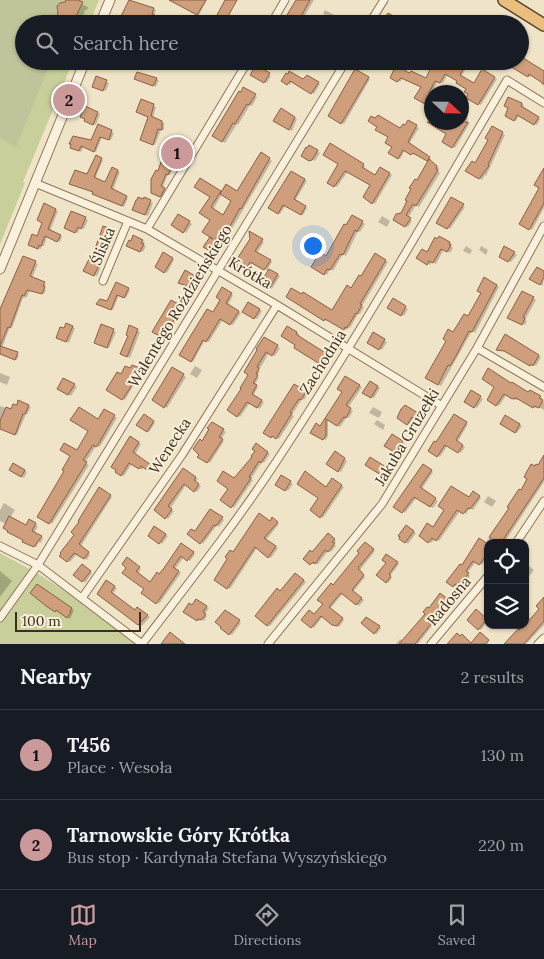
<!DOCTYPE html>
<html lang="en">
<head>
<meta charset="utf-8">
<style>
	:root { --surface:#171b24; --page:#242831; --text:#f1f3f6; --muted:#9ea1a6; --line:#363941; --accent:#cc999b }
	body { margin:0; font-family:Lora,serif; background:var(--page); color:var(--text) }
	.controls { position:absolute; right:15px; bottom:15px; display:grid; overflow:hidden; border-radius:10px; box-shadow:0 1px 4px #0004 }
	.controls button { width:45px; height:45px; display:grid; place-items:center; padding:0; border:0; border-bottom:1px solid var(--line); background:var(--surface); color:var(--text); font:25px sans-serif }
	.compass { position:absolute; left:424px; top:85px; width:45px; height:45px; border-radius:50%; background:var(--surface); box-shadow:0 1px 4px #0004; rotate:112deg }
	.scale { position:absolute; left:15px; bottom:12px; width:126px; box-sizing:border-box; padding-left:5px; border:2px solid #3d2e20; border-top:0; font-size:14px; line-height:18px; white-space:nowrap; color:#3d2e20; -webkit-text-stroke:4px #f7eed8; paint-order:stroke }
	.you { position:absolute; left:312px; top:245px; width:18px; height:18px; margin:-12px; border:4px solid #fff; border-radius:50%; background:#1a73e8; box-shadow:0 0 0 8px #1a73e833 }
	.badge { display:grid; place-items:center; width:32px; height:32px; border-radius:50%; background:var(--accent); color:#111; font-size:16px; font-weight:700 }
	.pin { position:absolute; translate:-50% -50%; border:2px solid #fff; box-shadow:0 1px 5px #0006 }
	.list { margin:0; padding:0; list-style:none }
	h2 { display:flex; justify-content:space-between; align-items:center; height:65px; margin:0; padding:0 20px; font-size:21px }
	h2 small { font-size:16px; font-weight:400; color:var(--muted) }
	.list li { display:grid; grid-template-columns:32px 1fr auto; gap:15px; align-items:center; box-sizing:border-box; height:90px; padding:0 20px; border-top:1px solid var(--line) }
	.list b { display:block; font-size:19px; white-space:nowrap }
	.list p { margin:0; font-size:16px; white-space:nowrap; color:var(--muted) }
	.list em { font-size:16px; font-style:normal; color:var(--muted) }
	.icon { flex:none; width:28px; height:28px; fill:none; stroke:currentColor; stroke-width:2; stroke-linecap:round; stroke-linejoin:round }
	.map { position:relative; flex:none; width:544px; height:644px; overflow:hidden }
	.search { position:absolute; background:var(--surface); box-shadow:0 1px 4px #0004; left:15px; right:15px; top:15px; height:55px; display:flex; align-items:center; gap:12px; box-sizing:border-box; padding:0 18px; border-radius:28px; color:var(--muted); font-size:19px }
	.sheet { height:245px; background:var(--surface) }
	nav { display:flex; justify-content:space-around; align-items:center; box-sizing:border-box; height:70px; border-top:1px solid var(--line); background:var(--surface); font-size:14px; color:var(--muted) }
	nav a { display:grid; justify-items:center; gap:2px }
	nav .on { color:var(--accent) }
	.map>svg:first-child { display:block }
	.green { fill:#c9cf9b }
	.cemetery { fill:#bfc49a }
	.shadow { fill:#0003; fill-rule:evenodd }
	.building { fill:#cf9f7d; stroke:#8d5f41 }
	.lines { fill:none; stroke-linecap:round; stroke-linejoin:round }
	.minor-casing { stroke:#8d765c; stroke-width:9 }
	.tertiary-casing { stroke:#8d765c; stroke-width:11 }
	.trunk-casing { stroke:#5b4430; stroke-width:14 }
	.minor { stroke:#faf1dc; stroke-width:7 }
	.tertiary { stroke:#faf1dc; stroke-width:9 }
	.trunk { stroke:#eabe7c; stroke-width:11 }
	.labels { text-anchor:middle; stroke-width:4; stroke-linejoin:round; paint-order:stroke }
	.street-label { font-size:15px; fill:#3d2e20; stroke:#f7eed8 }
</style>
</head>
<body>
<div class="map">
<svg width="544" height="644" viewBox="0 0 544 644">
	<rect width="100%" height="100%" fill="#f0e4c8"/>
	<path class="green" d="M0 0H99L89 24H24V61H73L23 182 25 183 0 244Z
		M0 553 37 573 100 613 140 644H0Z"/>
	<path class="cemetery" d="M0 0H66L65 3H60L57 6 58 13 55 20 63 24H24V61H51L16 147 0 138Z"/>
	<path class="shadow" d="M67 0H74L88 7 87 10H85L81 24H63Z
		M179 0H207L199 15 177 3Z
		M304 0H314L301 22 288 14Z
		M134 2 156 10 154 16 169 24H116L117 22 119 23Z
		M325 10 338 17 335 21 323 14Z
		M260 61H272L265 72 271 76 267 83 252 75Z
		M501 61H520L544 72V86L541 84 542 81 532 75 531 77Z
		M459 63 467 67 461 77 474 85 483 71 497 79 481 105 468 98 470 94 459 80 448 74 443 83 438 81 432 92V99L428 104 416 97 422 87 403 78 400 82 391 77 410 75 426 79Z
		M355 70 370 79 344 124 329 115Z
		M289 73 303 81 308 77 320 84 314 94 292 81 290 85 283 80 286 74 288 75Z
		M156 79 159 80 156 87 138 80Z
		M106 82 109 83 106 91 96 87Z
		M244 89 257 97 252 106 250 105 238 125 237 124 225 143 214 136Z
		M509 98 524 105 523 108 540 119 537 125 519 115 516 121 506 116 510 108Z
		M142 101 156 107 153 118 164 123V130H161L155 145 144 141 150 116Z
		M86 108 100 114 96 125 88 122Z
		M282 110 297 119 292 131 275 121Z
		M462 114 468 118 467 121 470 123 455 148 443 141 462 122Z
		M408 121 419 128 409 144 431 159 430 161 439 168 438 171 440 173 419 207 416 205 408 218 412 221 408 227 395 219 401 214 417 182 429 161 415 153 414 155 405 150 400 159 390 153 401 130 405 127Z
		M98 126 114 133 111 140 102 137 96 152 84 146 81 152 73 148 92 141Z
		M493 128 505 135 486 176 485 175 482 180 467 171 475 165 490 140Z
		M331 145 365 166 363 170 375 177 381 168 392 175 375 204 365 197 372 184 348 171 337 187 329 182 340 163Z
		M310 146 320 153 315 161 302 155Z
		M262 154 272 161 230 232 225 229 216 242 221 245 217 252 205 247 217 240 204 232 212 219 201 213 211 196 200 179 222 193 238 192ZM222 194 233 201 223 216 213 210Z
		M96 157 103 160 95 179 106 184 112 169 120 172 113 190 128 198 124 207 96 195 88 175Z
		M162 163 173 168 170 175 168 174 163 187 166 190 162 197 152 192Z
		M291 172 307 181 295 201 307 208 303 215 286 205 280 214 270 208Z
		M544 173V208L532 230 521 224 541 187Z
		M145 199 153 203 148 216 137 211Z
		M452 199 465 207 450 229 438 222Z
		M45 205 58 211 50 231 62 237 60 242 47 237 44 246H42L41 249 32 246 38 238 44 222Z
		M72 212 88 220 84 229 80 228 78 233 68 229Z
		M178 215 192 224 186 233 172 225Z
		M352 216 365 224 360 232 358 231 346 256 343 254 333 271 330 269 327 275 313 267 327 257Z
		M382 216 390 221 387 227 378 222Z
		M113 231 116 233 97 276 87 272 91 261Z
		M250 233 264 242 257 253 272 262 268 269 280 276 272 289 262 283 268 271 253 263 247 272 235 265 251 239Z
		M440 237 452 244 451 246 453 248 450 253 444 249 436 264 432 262 430 265 418 258 427 254Z
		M142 241 145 242 143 245 146 246 143 252 130 247Z
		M466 246 472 250 470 254 463 251Z
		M481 246 488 250 486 255 479 250Z
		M505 248 517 255 511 262 500 256Z
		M164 254 174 260 167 273 156 267Z
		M375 255 388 262 362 306 364 307 360 314H358L350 328 348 327 347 330 328 319 327 321 287 297 333 311 362 278Z
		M24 258 38 264 32 278 46 285 44 289 46 290 44 294 30 290 27 297 23 298 12 328 10 327 2 348 19 355 17 360 0 354V314Z
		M186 272 198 280 193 288 182 283Z
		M544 272 543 286 530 279Z
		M485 279 499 287 475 333 472 331 441 386 427 378 453 334 469 318 482 293Z
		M116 284 130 290 126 298 119 295 113 310 100 305 108 303Z
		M222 288 233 295 228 305 241 313 233 325 223 319 209 342 205 340 193 362 181 354 213 314 222 299Z
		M523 292 536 300 525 320 527 321 525 325 509 317Z
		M393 300 408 309 404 316 389 307Z
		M172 301 184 308 165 338 154 332Z
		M249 303 262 311 257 319 244 311Z
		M102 326 116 332 109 348 98 344Z
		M72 327 75 328 69 343 60 339 64 330Z
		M130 327 140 332 130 358 124 355 130 336Z
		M288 327 299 334 298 336 308 343 331 357 326 366 295 347 297 345Z
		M373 334 387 342 382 350 368 343Z
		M505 336 541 357 536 366 534 364 533 366 508 351 498 350Z
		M265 339 280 348 275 356 269 353 259 370 260 371 257 376 259 377 255 385 258 387 253 396 264 402 260 409 250 403 240 417 228 410 243 389Z
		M195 366 202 370 197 378 190 374Z
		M133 367 145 372 137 384 135 383 125 400 107 390 121 376 131 370Z
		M172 368 186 377 167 408 154 399Z
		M0 373 10 377 7 385 0 382Z
		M346 377 362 387 348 408 353 411 349 418 347 417 340 427 328 419V436L326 440 312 432 321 427 343 392Z
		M64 379 77 387 71 396 58 388Z
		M370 382 380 388 374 398 364 392Z
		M496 386 529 394 530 391 542 398 541 400 544 402V410L537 406 536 408 520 399 515 400 507 394 499 406 488 400Z
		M301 387 309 392 304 400 302 399 292 415 294 416 279 439 275 437 274 438 265 433Z
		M472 392 483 399 477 408 466 401Z
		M0 406 11 410 28 406 31 407 27 415 26 414 17 435 0 428Z
		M373 407 382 412 379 418 369 413Z
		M406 407 419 415 417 419 414 418 410 425 398 418Z
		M104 410 117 418 101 445 99 447 96 446 85 463 89 465 52 524 39 516 77 452Z
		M144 415 155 423 149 432 138 425Z
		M454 416 468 424 457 443 465 447 461 453 448 445 440 457 430 451Z
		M506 416 522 426 517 433 502 423Z
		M377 420 385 425 383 430 374 424Z
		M212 423 226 432 221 439 224 441 210 463 199 456 202 442Z
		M392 436 405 444 399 453 386 445Z
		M130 437 141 444 135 455 153 467 150 470 144 466 142 470 132 463 124 476 116 472Z
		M256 445 270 454 264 463 262 462 251 479 253 480 234 508 222 500 235 480 254 457Z
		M335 453 347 461 341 472 328 464Z
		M371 458 388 470 384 475 367 464Z
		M544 458V482L504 543H488V557L482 565 476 562 467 573 470 576 462 587 458 584 456 587 454 586 462 567 485 544Z
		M14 464 27 472 24 478 10 470Z
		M423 465 433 472 422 489 438 501 433 508 417 497 405 513 395 506Z
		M184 469 198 479 195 483 201 486 197 492 186 485 170 509 174 511 168 519 156 510Z
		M282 477 293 484 288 491 277 484Z
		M332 480 344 487 323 518 312 510Z
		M99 489 112 497 81 546 90 554 87 560 77 554 70 562 61 556 75 534Z
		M473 492 481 498 473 510 470 508 466 514 460 511 439 541 435 539 431 543 421 536 433 528 469 499Z
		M488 496 496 501 492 507 484 502Z
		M4 503 15 510 10 518 27 527 32 522 38 526 34 534 43 538 41 543 39 542 36 547 24 541V539L6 524 0 521V510Z
		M211 510 224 520 219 527 217 525 203 544 195 533Z
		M272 519 279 524 266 540 278 548 271 558 257 548 230 589 215 580 233 554Z
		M406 527 416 533 408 544 400 538Z
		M155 528 168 536 162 544 149 535Z
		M330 536 336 541 334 544 336 546 331 552 328 551 318 564H311L312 553Z
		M181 545 195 554 190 561 184 557 175 569 181 573 159 604 146 588 130 560 141 569 138 574 150 583 160 575Z
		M367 545 375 551 360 570 365 577 353 592 364 600 359 606 343 593 330 609 344 620 339 627 323 616 314 628 312 627 314 615 325 604 333 586Z
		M387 555 399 564 390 576 392 578 388 583 378 575 388 563Z
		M525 563 534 570 525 581Z
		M84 567 92 573 85 583 83 581Z
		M0 571 12 581 0 597Z
		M298 576 306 582 270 626 267 625 281 592Z
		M106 582 117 588 113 594 135 611 140 610 150 617 142 626 98 593Z
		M38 585 74 610 70 619 46 605Z
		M443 596 450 602 449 604 451 605 441 615 438 612 430 624 432 626 418 644H396L400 639 403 641Z
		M544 599V625L526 644H506L541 609Z
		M197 601 209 608 205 614 207 616 204 621 201 619 199 621 185 611 193 607Z
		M225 612 241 623 232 635 221 628Z
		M478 613 488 620 481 630 479 629Z
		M366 618 381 628 377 634 374 633Z"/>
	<path class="building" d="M66 0H78L83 2 72 24H63L55 21 58 13 57 6 60 3 65 2Z
		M129 0 154 8 152 14 175 24H117Z
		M169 0H206L197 15Z
		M225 0H237L226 20 217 15Z
		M296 0H310L298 22 287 15Z
		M388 13 407 24H381Z
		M520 56 544 71V84L529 74 528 77 501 61H520Z
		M434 61H459L465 65 460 75 474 83 482 69 495 77 478 105 466 98 468 94 464 92 466 89 456 83 457 81 445 74 440 83 435 81 429 93 431 95 425 104 414 98 421 87 401 78 397 82 390 78 396 65 409 73 411 71 426 78Z
		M256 65 270 73 264 83 250 75Z
		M355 69 369 77 341 124 328 116Z
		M289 71 303 79 307 75 319 82 311 94 290 81 287 85 281 81 286 73 288 74Z
		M137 72 157 78 153 86 134 79Z
		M96 76 107 80 103 91 92 87Z
		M243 87 256 94 249 105 247 104 235 124 233 123 222 142 212 136 239 91 241 92Z
		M508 97 522 103 521 106 539 117 534 125 517 115 514 121 505 116 508 108 504 106Z
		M141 99 154 104 151 116 162 121V130L158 129 153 145 140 140 148 117 136 112Z
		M85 106 98 112 93 125 84 121 85 119 80 117Z
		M281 108 295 117 289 130 273 121Z
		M378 115 400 128 403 124 405 125 408 120 417 125 408 142 430 157 427 161 413 153 411 155 403 150 398 159 388 153 392 147 385 143 388 137 375 130 377 127 368 121 371 116 375 118Z
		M427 122H468L452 148 442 142 446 134Z
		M98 124 112 130 109 140 100 137 94 152 81 146 79 151 70 148 71 144H69L73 136 91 140Z
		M492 126 503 132 488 165 489 166 479 179 465 171 472 161 475 163 488 140 485 138Z
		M330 143 364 164 362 167 375 175 380 167 390 173 372 204 363 197 370 185 345 171 334 187 327 183 338 164 323 155Z
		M309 145 318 150 312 160 309 161 301 156 306 147 307 148Z
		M261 152 270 158 241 209 240 208 227 232 222 229 215 240 219 243 214 252 211 250 210 251 203 247 210 237 213 239 202 232 210 220 199 213 210 197 194 187 200 178 221 191 211 207 223 215 231 201 220 194 226 184 237 191Z
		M96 155 102 158 94 177 105 182 112 167 118 170 111 188 127 196 122 206 92 194 93 192 69 184 75 170 87 174Z
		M429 159 437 166 436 169 438 170 416 206 413 204 406 215 411 218 405 227 393 220 396 214 401 213 407 201 405 200 411 189 409 188 415 179 417 180Z
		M161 162 172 166 168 175 166 174 161 186 165 188 160 197 151 193V179L156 170 158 171Z
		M544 168V203L529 230 519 224 539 188 534 185Z
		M291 171 305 179 294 199 306 206 301 215 283 205 278 214 268 208Z
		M138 197 143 199 144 197 151 200 145 215 132 210 136 200H137Z
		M451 197 464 204 447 229 436 223Z
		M44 203 56 209 48 229 61 235 57 242 45 236 41 246 39 245 38 249 28 245 32 234 37 236 42 223 37 220Z
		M71 211 86 217 81 229 78 227 75 233 64 228Z
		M178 214 190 221 183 233 171 225Z
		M352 215 363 221 357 232 355 230 343 255 340 254 330 270 327 269 324 275 311 267 320 252 326 256 344 224 346 225Z
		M103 226 114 230 94 276 83 271 89 259 91 260Z
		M249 231 263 239 255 251 271 260 264 270 250 262 245 272 233 265 250 239Z
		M133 235 143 240 141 243 144 244 140 252 126 246 129 240 131 241Z
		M439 236 450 242 449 244 451 245 447 252 441 249 433 263 429 261 427 265 416 258 422 249 427 252 435 237 437 239Z
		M504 246 515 252 508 262 499 257Z
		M163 252 173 258 164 273 155 267Z
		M375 253 386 260 360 304 362 305 357 314 356 313 347 328 345 327 344 330 325 319 324 321 286 297 291 288 302 294 303 292 332 310 347 285 351 288 359 275 361 276Z
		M23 256 36 261 30 276 45 282 43 286 45 287 42 294 27 290 24 296 22 295 10 328 8 327 0 346V309Z
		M537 267 544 271V277L540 285 529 279Z
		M269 269 278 274 269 289 260 284Z
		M185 270 197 277 190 287 178 283Z
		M484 277 497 285 472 332 469 331 456 356 450 366 448 365 438 385 425 378 446 341 443 339 448 329 453 332 464 314 468 316 481 293 477 291Z
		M116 282 129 288 124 298 117 295 111 310 96 304 100 299 107 301Z
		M222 287 232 293 226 303 239 311 230 325 220 319 206 342 203 340 191 362 179 355 207 309 213 312 220 300 216 297Z
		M522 291 534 297 523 317 525 318 522 325 507 318Z
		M393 298 406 306 401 316 387 308Z
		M171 300 182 306 163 338 152 332Z
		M248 302 260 309 254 319 242 312Z
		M66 323 73 326 66 342 56 338 60 327 64 328Z
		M101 324 114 329 107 348 94 343Z
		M129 325 138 329 127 357 120 354 128 336 126 335Z
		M287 326 297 332 296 334 305 340 329 355 323 366 294 348 295 345 281 336Z
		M373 332 385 339 379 350 367 343Z
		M505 334 539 355 533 366 531 364 530 366 504 351 496 350Z
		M264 337 278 345 272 356 266 352 257 367 259 368 256 374 258 375 253 383 257 385 252 394 262 400 257 408 247 402 237 417 227 410 241 389 240 388 248 375 244 372 257 350 256 349Z
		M0 346 18 352 15 360 0 354Z
		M132 365 143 369 122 400 106 390 117 372 121 374 125 366 130 368Z
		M172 367 184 374 164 408 152 400Z
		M488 368 511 383 512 382 528 392 530 390 541 396 539 398 543 400 539 408 534 406 533 408 516 398 512 399 504 394 496 406 487 400 494 387 482 379Z
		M345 376 360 385 346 405 351 408 346 418 344 417 337 426 326 419V435L323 440 310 433 316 423 320 426 342 392 337 389Z
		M63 378 75 384 68 395 57 389Z
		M370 381 378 386 371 398 362 393Z
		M294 384 299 387 300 385 307 390 301 400 299 399 290 412 292 413 276 439 272 436 271 438 263 433Z
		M471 390 481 396 474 408 464 402Z
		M18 400 29 405 25 414H23L15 435 0 429V421L6 407 11 409 13 404 17 405Z
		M405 405 418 413 414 419 412 417 407 425 397 418 401 409Z
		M79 407 98 419 104 409 115 415 99 443 96 447 93 445 83 460 87 462 49 524 37 517 64 471 62 470 70 456 60 450 64 443 77 450 88 431 70 420Z
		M144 414 154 421 147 432 136 425Z
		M454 414 467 422 456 440 463 445 458 453 445 445 437 457 428 451 434 441 436 442 438 439Z
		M505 415 520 424 515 433 500 424Z
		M212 422 224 429 219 437 223 439 207 463 197 457 199 455 193 449 200 439 202 441 209 429 207 428Z
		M392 434 403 441 396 453 384 446Z
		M130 436 139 442 133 452 151 465 147 470 141 466 139 469 129 463 121 476 115 472 116 470 111 467Z
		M256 443 268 452 261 463 259 461 249 477 251 478 231 508 220 500 228 489 217 481 223 471 234 478 252 457 251 456 255 451 252 449Z
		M335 451 345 458 338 472 326 464Z
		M544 455V478L501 543H497L489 537 509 508 507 507 519 489 521 490 527 479 524 477 531 464 535 466 536 464 538 465Z
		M370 457 386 467 381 475 365 465Z
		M13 463 25 470 21 477 9 470Z
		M423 464 432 470 420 487 436 498 430 507 414 497 402 513 393 507Z
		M183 468 196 477 194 480 199 484 194 492 184 484 168 506 172 509 165 519 154 510Z
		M305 471 326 487 332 478 342 485 320 518 310 510 318 498 297 484Z
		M281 475 291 481 285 491 275 485Z
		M451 486 469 497 473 491 480 496 470 509 468 508 463 514 457 510 436 541 432 538 428 543 419 536 427 523 433 527 440 516 444 510 438 506Z
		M99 487 111 495 79 544 89 552 84 559 74 553 67 562 59 556 61 554 60 553 74 535 71 532 79 522 78 521Z
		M210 509 223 517 216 526 214 525 200 544 187 534 191 529 195 531Z
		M259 513 270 521 272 517 278 522 264 538 276 546 268 558 255 547 227 589 214 580 227 559 225 557 230 550 233 552Z
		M9 516 26 525 29 519 36 523 32 531 42 536 34 547 22 542 23 540 7 532 8 531 3 528Z
		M406 525 414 531 405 543 399 539 400 537 398 536Z
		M154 526 166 534 159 544 148 536Z
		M328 533 335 539 332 542 335 543 328 552 325 550 315 564 313 562 310 565 303 559 310 550 312 552Z
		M479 538 488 544V553L479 565 473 561 466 571 469 573 459 586 455 584 453 587 446 582 460 564 462 565Z
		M365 542 374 549 358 568 364 575 352 590 362 598 356 605 341 593 329 607 343 618 337 626 332 625 321 616 311 628 301 620 309 610 314 614 323 604 317 600 331 583 333 585 359 553 357 551Z
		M181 543 194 552 187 561 181 556 173 567 179 571 156 604 141 593 144 589 122 573 126 568 122 564 127 557 140 567 136 571 150 582 157 572 159 574 164 568Z
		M386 554 398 562 389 574 391 576 386 583 376 575 386 563 382 560Z
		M82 564 91 571 82 582 73 575Z
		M295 573 304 580 267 626 255 616 277 588 280 591Z
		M106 580 115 586 111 592 135 610 137 607 148 615 138 625 97 594Z
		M37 584 72 608 70 611 71 612 67 618 56 610 55 612 46 606 30 593Z
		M440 593 449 600 447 602 449 603 442 612 441 611 438 614 435 612 428 622 431 624 415 644H399L425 614 423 612 427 607 429 608Z
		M544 597V621L524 644H504L518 629 519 630 525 625 539 609 536 606Z
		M196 599 207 606 203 612 206 614 201 620 198 619 197 621 183 612 189 603 192 605Z
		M476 609 487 619 478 630 467 620Z
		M225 610 240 620 229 635 220 628 221 627 215 622Z
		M366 617 380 626 374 634 361 623Z
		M170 632 176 637 185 644H161Z
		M480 632 489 640 486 644H447L457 633 460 636 462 634 471 643Z"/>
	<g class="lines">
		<g class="minor-casing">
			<path id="minor" d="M271 24 285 0
				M369 24 384 0
				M35 183 147 229 277 305 442 406
				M147 229 248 61
				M103 281 128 221
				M477 348 544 387
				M516 543 544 501
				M0 546 38 565 142 644C187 585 233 527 274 465 357 340 431 209 507 80L544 103
				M82 598 182 455 277 305
				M0 618 38 565 346 61
				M268 644 382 504 477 348 544 226
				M431 644 488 576
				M538 644 544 638"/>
		</g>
		<g class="tertiary-casing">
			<path id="tertiary" d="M100 24 110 0
				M0 269 85 61"/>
		</g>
		<g class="trunk-casing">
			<path id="trunk" d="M504 0 544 25"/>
		</g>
		<use href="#minor" class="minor"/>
		<use href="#tertiary" class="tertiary"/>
		<use href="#trunk" class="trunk"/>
	</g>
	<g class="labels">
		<g class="street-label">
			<text transform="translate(103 246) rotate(-67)" y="5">Śliska</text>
			<text transform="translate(250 273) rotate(30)" y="5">Krótka</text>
			<text transform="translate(180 306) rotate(-59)" y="5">Walentego Roździeńskiego</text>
			<text transform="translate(323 362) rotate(-58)" y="5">Zachodnia</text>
			<text transform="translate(407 437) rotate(-59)" y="5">Jakuba Gruzełki</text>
			<text transform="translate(170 446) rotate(-57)" y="5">Wenecka</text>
			<text transform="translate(449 601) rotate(-50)" y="5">Radosna</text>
		</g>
	</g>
</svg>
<div class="controls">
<button><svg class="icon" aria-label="locate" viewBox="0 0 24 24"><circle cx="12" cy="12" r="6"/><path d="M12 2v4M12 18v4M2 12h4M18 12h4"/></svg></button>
<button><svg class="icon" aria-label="layers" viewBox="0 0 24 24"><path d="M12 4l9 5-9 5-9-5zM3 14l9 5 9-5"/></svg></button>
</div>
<svg class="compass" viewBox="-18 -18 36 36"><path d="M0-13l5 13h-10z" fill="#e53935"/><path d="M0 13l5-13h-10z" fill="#9ea1a6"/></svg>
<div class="scale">100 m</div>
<div class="you"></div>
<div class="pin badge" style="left:177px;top:153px">1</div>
<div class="pin badge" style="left:69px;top:100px">2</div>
<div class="search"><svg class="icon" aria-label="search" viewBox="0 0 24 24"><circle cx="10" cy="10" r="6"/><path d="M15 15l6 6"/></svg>Search here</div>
</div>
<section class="sheet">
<h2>Nearby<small>2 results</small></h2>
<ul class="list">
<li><span class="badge">1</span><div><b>T456</b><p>Place · Wesoła</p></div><em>130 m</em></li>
<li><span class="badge">2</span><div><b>Tarnowskie Góry Krótka</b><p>Bus stop · Kardynała Stefana Wyszyńskiego</p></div><em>220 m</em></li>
</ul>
</section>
<nav>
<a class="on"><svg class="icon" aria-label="map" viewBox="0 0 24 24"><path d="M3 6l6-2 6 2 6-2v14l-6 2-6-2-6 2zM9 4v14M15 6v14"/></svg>Map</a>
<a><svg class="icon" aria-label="directions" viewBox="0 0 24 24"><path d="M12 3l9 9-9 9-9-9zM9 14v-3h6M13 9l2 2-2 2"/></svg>Directions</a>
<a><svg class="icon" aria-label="saved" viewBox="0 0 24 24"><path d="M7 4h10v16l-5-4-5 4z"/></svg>Saved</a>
</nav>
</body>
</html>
